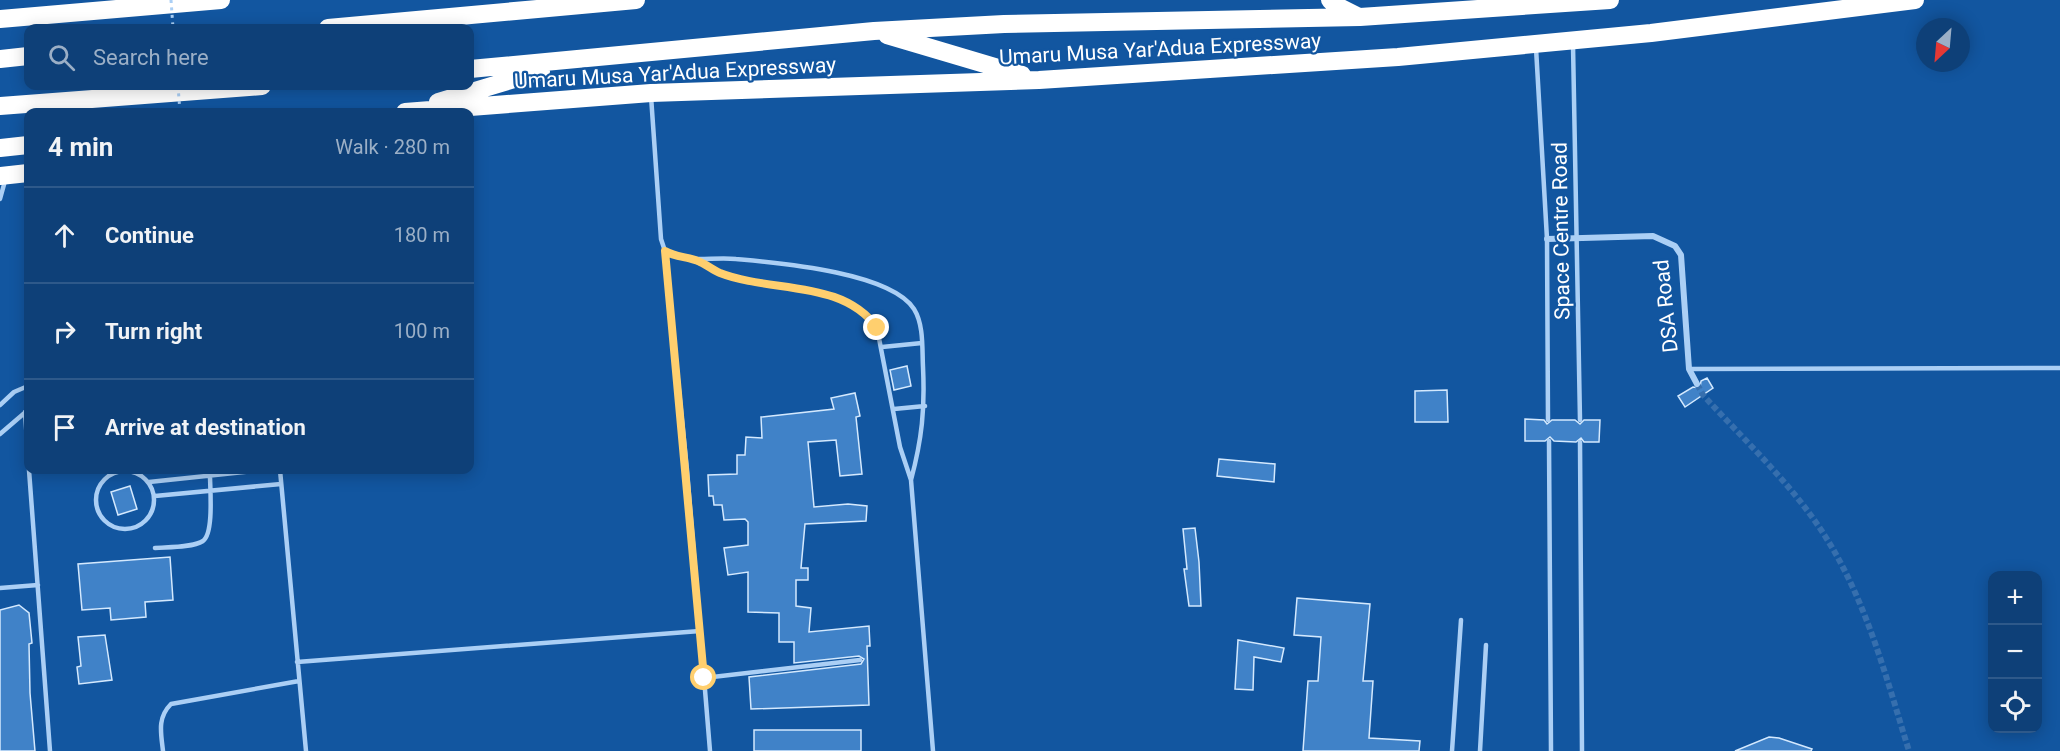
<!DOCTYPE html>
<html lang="en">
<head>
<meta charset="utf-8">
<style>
	:root { --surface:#0e4078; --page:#1c4b80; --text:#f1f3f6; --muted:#9bafc6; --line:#2e598a }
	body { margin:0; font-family:Roboto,sans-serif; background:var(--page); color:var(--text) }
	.controls { position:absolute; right:18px; bottom:18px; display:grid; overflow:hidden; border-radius:12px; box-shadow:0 3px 15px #0003 }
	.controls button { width:54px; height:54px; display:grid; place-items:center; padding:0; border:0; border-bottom:2px solid var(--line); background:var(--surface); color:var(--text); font:30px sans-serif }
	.compass { position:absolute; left:1916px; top:18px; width:54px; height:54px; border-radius:50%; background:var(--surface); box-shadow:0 3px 15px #0003; rotate:206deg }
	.stop { position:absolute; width:18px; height:18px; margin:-14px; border:4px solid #ffcf6e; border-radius:50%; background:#fff }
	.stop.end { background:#ffcf6e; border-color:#fff; box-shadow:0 2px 6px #0008 }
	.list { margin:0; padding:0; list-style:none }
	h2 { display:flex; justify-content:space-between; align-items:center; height:78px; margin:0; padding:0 24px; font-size:26px }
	h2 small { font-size:20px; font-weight:400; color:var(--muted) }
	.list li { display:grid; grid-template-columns:39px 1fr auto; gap:18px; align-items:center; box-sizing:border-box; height:96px; padding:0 24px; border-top:2px solid var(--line) }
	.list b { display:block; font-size:22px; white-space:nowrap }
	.list em { font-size:20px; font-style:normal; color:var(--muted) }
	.icon { flex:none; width:33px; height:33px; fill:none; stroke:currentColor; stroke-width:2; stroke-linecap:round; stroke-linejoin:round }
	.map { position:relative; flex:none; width:2060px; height:751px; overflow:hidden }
	.search { position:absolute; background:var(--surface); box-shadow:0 3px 15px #0003; left:24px; top:24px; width:450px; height:66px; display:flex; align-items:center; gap:15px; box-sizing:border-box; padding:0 21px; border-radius:12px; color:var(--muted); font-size:22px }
	.panel { position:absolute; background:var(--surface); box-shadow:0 3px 15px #0003; left:24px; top:108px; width:450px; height:366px; border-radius:12px }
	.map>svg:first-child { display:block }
	.building { fill:#4082c8; stroke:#d4e9fe; stroke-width:1.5 }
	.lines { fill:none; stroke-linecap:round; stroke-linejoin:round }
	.street-tunnel { stroke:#366fae; stroke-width:6; stroke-dasharray:6 3; stroke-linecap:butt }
	.lane { stroke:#abcff5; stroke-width:4.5 }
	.street { stroke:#abcff5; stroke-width:6 }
	.highway { stroke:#fff; stroke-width:18 }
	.path-bridge { stroke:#abcff5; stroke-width:3; stroke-dasharray:3 4.5; stroke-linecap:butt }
	.route { stroke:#ffcf6e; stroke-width:8 }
	.labels { text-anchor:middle; stroke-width:4.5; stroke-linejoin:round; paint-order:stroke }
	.street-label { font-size:21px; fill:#fff; stroke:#1256a0 }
</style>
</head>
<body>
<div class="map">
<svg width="2060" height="751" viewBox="0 0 2060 751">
	<rect width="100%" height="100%" fill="#1256a0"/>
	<path class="building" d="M907 366 911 386 894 390 890 370Z
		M1707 378 1713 388 1685 407 1678 396 1693 387 1700 388 1701 381Z
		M1447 390 1448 422H1415V391Z
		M855 393 860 416 856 417 862 474 840 476 836 440 808 442 814 507 848 504 867 506 866 521 805 524 801 568H808V580H796V606L811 608 809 632 869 626 870 646H867L869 705 751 709 749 677 861 664 864 659 859 656 794 663V642H779V613L748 612V572L728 575 724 548 748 545V522L745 519 724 520 722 505H714L713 496H709L708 475 737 474V455H745L746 437 762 438 761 417 834 409 831 398Z
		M1525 419 1544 420 1547 424 1552 420H1575L1580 424 1584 420H1600L1599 442H1584L1581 438 1576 442 1554 441 1550 437 1545 441H1525Z
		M1219 459 1275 464 1274 482 1217 476Z
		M130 486 137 509 118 515 111 492Z
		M1195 528 1199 562 1201 606H1189L1184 569H1187L1183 529Z
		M170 557 173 600 145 602 146 617 111 620 110 608 82 610 78 564Z
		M1297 598 1370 604 1363 681H1373L1369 738 1420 741 1419 751H1303L1308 681H1318L1321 637 1294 635Z
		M19 605 29 613 32 643 29 644 30 693 35 751H0V610Z
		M105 635 112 680 79 684 77 667 81 666 78 637Z
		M1238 640 1284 648 1281 662 1254 657 1253 690 1235 689Z
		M754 730H861V751H754Z
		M1769 737 1779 738 1812 749 1811 751H1735Z"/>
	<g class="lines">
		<path class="street-tunnel" d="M1697 384 1703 395C1744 440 1792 484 1825 536 1867 602 1886 677 1909 751"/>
		<path class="lane" d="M1573 45 1580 420
			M1536 48 1547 239 1548 420
			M651 96 661 239 665 251C688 265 711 256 736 259 778 263 890 272 914 309 924 325 922 349 923 367 925 409 922 439 911 480
			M0 199 5 181
			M665 251 687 470 710 751
			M698 261C705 264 712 269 719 272 769 295 842 278 877 328L900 447 911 480 933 751
			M882 347 922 343
			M1689 369 2060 368
			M0 405 14 392 28 386
			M894 409 925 406
			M25 412 28 456
			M0 434 28 410
			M1549 441 1551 751
			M1580 442 1582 751
			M29 470 50 751
			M280 470 306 751
			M96 500a29 29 0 1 1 58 0a29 29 0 1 1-58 0Z
			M149 482 263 470
			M155 496 281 484
			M155 548C168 547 192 548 203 541 214 533 210 489 210 475
			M0 588 38 585
			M297 662 700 631
			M704 678 860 660
			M163 751C161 733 157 718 171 704L299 681
			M1452 751 1461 620
			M1480 751 1486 645"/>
		<path class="street" d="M1547 239 1653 236 1675 246 1681 255 1689 369 1697 384"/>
		<path class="highway" d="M1330 0 1335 5 1357 16
			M0 19 221 0
			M328 28 636 0
			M887 35 1022 75
			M0 59 28 56
			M470 69 874 31 1004 24 1360 17 1610 0
			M438 102 541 71
			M0 106 262 86
			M405 112 651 93 1039 80 1398 57 1651 33 1915 0
			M0 148 28 145
			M0 176 28 173"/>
		<path class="path-bridge" d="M171 0 173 28
			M178 86 180 112"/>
	</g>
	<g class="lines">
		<path class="route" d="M704 678 665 251C677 258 688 256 700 262 707 265 713 270 720 273 771 293 843 279 877 328"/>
	</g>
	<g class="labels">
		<g class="street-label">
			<text transform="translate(1160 49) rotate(-3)" y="7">Umaru Musa Yar'Adua Expressway</text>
			<text transform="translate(675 73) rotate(-3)" y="7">Umaru Musa Yar'Adua Expressway</text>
			<text transform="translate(1561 231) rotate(-91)" y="7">Space Centre Road</text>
			<text transform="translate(1666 306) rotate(-96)" y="7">DSA Road</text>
		</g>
	</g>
</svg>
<div class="controls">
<button>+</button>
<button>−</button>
<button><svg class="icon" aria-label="locate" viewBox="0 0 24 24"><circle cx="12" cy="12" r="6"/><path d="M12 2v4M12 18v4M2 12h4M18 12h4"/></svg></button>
</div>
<svg class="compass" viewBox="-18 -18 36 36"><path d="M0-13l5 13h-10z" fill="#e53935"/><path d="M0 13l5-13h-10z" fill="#9bafc6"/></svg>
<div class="stop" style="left:704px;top:678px"></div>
<div class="stop end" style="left:877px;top:328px"></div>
<div class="search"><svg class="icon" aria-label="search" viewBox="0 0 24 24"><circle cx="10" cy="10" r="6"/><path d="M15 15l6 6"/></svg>Search here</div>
<section class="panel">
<h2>4 min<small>Walk · 280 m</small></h2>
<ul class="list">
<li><svg class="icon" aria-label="ahead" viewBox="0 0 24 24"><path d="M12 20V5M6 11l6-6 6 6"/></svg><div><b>Continue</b></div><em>180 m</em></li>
<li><svg class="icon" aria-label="right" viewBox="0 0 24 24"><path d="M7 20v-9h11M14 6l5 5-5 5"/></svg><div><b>Turn right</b></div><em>100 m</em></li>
<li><svg class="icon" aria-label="arrive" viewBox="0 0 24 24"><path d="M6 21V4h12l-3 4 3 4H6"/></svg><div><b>Arrive at destination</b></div></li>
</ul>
</section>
</div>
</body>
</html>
